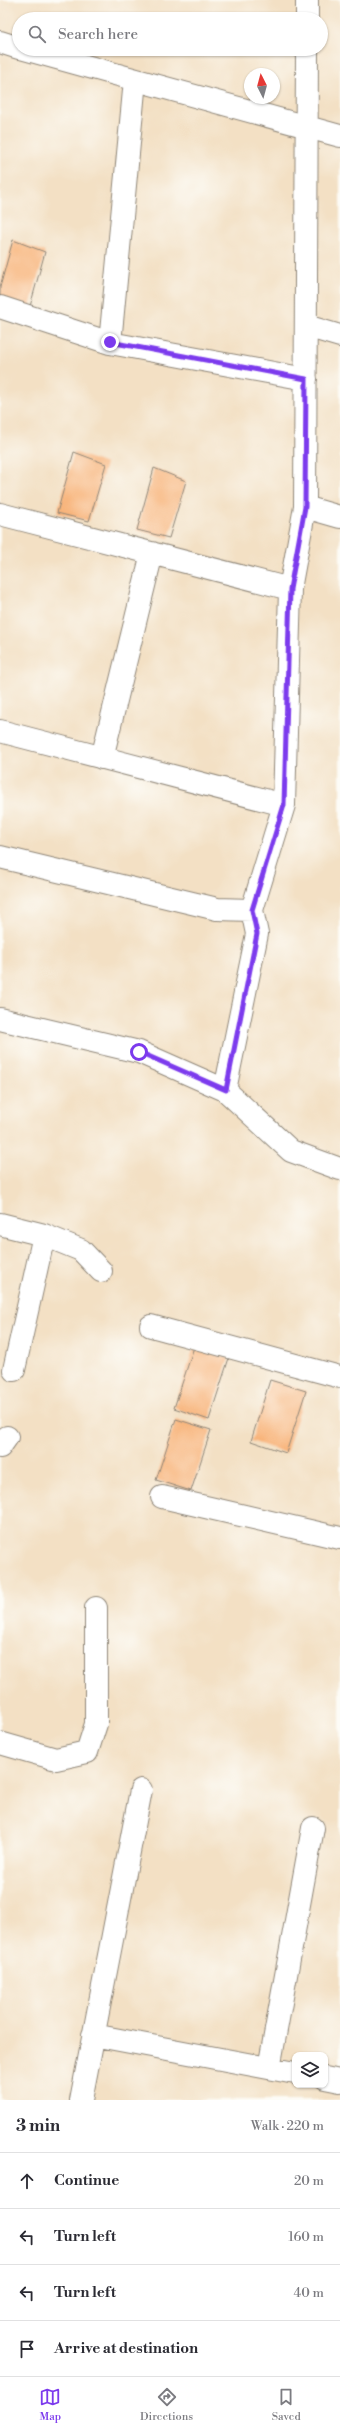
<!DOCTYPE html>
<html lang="en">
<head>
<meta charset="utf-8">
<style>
	:root { --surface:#fff; --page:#f7f7f7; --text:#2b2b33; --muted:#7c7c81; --line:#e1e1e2; --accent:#7c3aed }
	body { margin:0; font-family:"Libre Bodoni",serif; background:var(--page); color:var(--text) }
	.controls { position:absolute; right:12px; bottom:12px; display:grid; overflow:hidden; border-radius:8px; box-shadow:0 1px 3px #0004 }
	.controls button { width:36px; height:36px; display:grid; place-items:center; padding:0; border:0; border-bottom:1px solid var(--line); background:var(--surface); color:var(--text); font:20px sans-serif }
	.compass { position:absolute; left:244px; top:68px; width:36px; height:36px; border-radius:50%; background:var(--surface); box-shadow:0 1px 3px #0004; rotate:354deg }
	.stop { position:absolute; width:12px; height:12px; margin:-9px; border:3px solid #7c3aed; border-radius:50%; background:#fff }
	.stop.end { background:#7c3aed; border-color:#fff; box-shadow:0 1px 4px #0008 }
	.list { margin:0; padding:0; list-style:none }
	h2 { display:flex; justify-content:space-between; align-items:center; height:52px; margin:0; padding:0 16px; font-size:17px }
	h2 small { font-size:13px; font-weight:400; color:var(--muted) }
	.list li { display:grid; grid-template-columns:26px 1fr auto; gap:12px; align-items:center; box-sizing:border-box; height:56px; padding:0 16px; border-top:1px solid var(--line) }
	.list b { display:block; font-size:15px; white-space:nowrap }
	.list em { font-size:13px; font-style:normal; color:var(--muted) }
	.icon { flex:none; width:22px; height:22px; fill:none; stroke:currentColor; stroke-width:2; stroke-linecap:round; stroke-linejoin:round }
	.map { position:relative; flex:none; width:340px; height:2100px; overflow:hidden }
	.search { position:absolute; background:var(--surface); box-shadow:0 1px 3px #0004; left:12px; right:12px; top:12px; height:44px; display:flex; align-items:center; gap:10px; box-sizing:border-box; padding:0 14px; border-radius:22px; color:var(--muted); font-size:15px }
	.sheet { height:276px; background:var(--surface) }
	nav { display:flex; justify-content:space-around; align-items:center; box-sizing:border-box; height:56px; border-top:1px solid var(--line); background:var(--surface); font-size:11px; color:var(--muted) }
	nav a { display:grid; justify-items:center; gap:2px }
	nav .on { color:var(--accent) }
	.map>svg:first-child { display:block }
	.building { fill:#f8b379 }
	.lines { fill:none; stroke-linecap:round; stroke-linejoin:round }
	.street-casing { stroke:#8f8678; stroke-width:24 }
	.street { stroke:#fff; stroke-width:22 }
	.route { stroke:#7c3aed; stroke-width:5 }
</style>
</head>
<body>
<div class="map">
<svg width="340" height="2100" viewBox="0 0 340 2100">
	<rect width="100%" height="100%" fill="#fdfcf7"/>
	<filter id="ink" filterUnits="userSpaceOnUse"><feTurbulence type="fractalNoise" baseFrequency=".025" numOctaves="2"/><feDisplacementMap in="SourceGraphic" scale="8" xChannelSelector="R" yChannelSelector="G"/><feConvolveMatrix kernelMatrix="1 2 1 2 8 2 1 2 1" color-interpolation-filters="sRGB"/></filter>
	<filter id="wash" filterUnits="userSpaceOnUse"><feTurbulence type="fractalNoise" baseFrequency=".012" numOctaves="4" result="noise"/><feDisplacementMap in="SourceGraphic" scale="16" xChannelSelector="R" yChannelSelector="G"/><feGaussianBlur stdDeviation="0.9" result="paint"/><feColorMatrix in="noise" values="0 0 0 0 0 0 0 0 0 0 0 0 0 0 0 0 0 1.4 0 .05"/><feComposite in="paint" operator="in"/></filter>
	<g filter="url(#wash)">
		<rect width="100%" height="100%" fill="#f3e0c4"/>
		<g id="blocks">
			<path class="building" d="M13 240 45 252 29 310 0 303V287Z
				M74 452 106 464 89 521 57 513Z
				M154 468 186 481 169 538 137 530Z
				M194 1347 229 1358 209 1420 174 1408Z
				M270 1380 306 1391 286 1453 251 1441Z
				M176 1419 211 1430 191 1491 156 1480Z"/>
		</g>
	</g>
	<g filter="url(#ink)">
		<use href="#blocks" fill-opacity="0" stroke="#8f8678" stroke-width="1"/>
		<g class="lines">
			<g class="street-casing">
				<path id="street" d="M307 19V0
					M0 42 19 48
					M24 49 340 136
					M0 307 110 343 306 379
					M306 326 340 336
					M110 343 135 80
					M305 507 340 517
					M0 514 290 589 284 805 0 731
					M290 589 305 507 307 49
					M102 758 152 553
					M0 857 217 909 252 910
					M0 1019 139 1052 225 1090 291 1151 340 1169
					M225 1090 257 934 252 910 284 805
					M0 1224 44 1235 81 1250 101 1271
					M151 1326 340 1377
					M14 1370 44 1235
					M0 1447 7 1437
					M162 1497 340 1538
					M0 1743 56 1759 87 1752 96 1724V1608
					M93 2035 295 2073
					M269 2068 313 1828
					M325 2078 340 2081
					M81 2100 141 1790"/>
			</g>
			<use href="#street" class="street"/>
		</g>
	</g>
	<g class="lines" filter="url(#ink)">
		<path class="route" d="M110 342 306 379 305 507 290 589 284 805 252 910 257 934 226 1090 139 1052"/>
	</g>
</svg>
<div class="controls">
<button><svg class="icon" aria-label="layers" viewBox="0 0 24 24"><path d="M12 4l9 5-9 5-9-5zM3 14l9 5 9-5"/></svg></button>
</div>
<svg class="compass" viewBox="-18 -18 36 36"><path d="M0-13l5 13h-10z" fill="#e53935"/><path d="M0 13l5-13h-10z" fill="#7c7c81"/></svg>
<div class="stop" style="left:139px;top:1052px"></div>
<div class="stop end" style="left:110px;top:342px"></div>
<div class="search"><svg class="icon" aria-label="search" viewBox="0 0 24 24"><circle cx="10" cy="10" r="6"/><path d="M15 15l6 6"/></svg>Search here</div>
</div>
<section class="sheet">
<h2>3 min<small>Walk · 220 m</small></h2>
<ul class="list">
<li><svg class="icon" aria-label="ahead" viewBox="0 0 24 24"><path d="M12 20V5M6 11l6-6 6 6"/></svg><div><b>Continue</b></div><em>20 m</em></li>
<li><svg class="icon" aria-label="left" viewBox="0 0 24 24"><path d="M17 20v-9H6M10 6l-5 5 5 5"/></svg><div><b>Turn left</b></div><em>160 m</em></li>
<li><svg class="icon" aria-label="left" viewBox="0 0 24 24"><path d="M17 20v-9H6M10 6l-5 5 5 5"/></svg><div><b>Turn left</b></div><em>40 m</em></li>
<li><svg class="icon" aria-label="arrive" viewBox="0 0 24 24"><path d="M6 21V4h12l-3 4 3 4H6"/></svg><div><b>Arrive at destination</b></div></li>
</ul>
</section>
<nav>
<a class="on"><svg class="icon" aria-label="map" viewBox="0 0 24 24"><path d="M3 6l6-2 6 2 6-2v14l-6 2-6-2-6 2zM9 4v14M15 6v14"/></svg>Map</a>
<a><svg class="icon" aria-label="directions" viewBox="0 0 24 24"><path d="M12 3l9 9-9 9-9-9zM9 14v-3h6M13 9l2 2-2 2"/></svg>Directions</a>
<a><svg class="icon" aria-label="saved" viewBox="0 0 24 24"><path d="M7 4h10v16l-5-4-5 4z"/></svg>Saved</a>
</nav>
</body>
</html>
